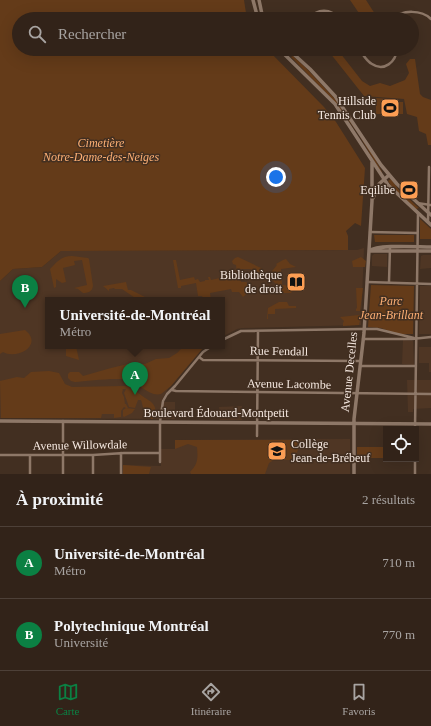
<!DOCTYPE html>
<html lang="fr">
<head>
<meta charset="utf-8">
<style>
	:root { --surface:#322319; --page:#3a2b22; --text:#f1f3f6; --muted:#a8a4a2; --line:#4d4038; --accent:#0b8043 }
	body { margin:0; font-family:Georgia,serif; background:var(--page); color:var(--text) }
	.controls { position:absolute; right:12px; bottom:12px; display:grid; overflow:hidden; border-radius:0px; box-shadow:0 4px 16px #0002 }
	.controls button { width:36px; height:36px; display:grid; place-items:center; padding:0; border:0; border-bottom:1px solid var(--line); background:var(--surface); color:var(--text); font:20px sans-serif }
	.you { position:absolute; left:276px; top:177px; width:14px; height:14px; margin:-10px; border:3px solid #fff; border-radius:50%; background:#1a73e8; box-shadow:0 0 0 6px #1a73e833 }
	.badge { display:grid; place-items:center; width:26px; height:26px; border-radius:50%; background:var(--accent); color:#fff; font-size:13px; font-weight:700 }
	.pin { position:absolute; translate:-50% -33px; filter:drop-shadow(0 1px 2px #0008) }
	.pin::after { content:''; position:absolute; top:21px; width:14px; height:12px; background:inherit; clip-path:polygon(0 0,100% 0,50% 100%) }
	.popup { position:absolute; left:45px; top:297px; width:180px; height:52px; box-sizing:border-box; display:grid; place-content:center; border-radius:0px; background:var(--surface); filter:drop-shadow(0 1px 3px #0005); font-size:13px; white-space:nowrap; color:var(--muted) }
	.popup b { font-size:15px; color:var(--text) }
	.popup::after { content:''; position:absolute; left:50%; top:100%; margin-left:-8px; border:8px solid transparent; border-top-color:var(--surface) }
	.list { margin:0; padding:0; list-style:none }
	h2 { display:flex; justify-content:space-between; align-items:center; height:52px; margin:0; padding:0 16px; font-size:17px }
	h2 small { font-size:13px; font-weight:400; color:var(--muted) }
	.list li { display:grid; grid-template-columns:26px 1fr auto; gap:12px; align-items:center; box-sizing:border-box; height:72px; padding:0 16px; border-top:1px solid var(--line) }
	.list b { display:block; font-size:15px; white-space:nowrap }
	.list p { margin:0; font-size:13px; white-space:nowrap; color:var(--muted) }
	.list em { font-size:13px; font-style:normal; color:var(--muted) }
	.icon { flex:none; width:22px; height:22px; fill:none; stroke:currentColor; stroke-width:2; stroke-linecap:round; stroke-linejoin:round }
	.map { position:relative; flex:none; width:431px; height:474px; overflow:hidden }
	.search { position:absolute; background:var(--surface); box-shadow:0 4px 16px #0002; left:12px; right:12px; top:12px; height:44px; display:flex; align-items:center; gap:10px; box-sizing:border-box; padding:0 14px; border-radius:22px; color:var(--muted); font-size:15px }
	.sheet { height:196px; background:var(--surface) }
	nav { display:flex; justify-content:space-around; align-items:center; box-sizing:border-box; height:56px; border-top:1px solid var(--line); background:var(--surface); font-size:11px; color:var(--muted) }
	nav a { display:grid; justify-items:center; gap:2px }
	nav .on { color:var(--accent) }
	.map>svg:first-child { display:block }
	.built { fill:#4f3624 }
	.green { fill:#643b19 }
	.lines { fill:none; stroke-linecap:round; stroke-linejoin:round }
	.street { stroke:#8e7868; stroke-width:2.5 }
	.secondary { stroke:#8e7868; stroke-width:3.5 }
	.labels { text-anchor:middle; stroke-width:3; stroke-linejoin:round; paint-order:stroke }
	.poi-label { font-size:12px; fill:#f6e9e1; stroke:#422f21; text-anchor:end }
	.park-label { font-size:12px; font-style:italic; fill:#fdaf74; stroke:#422f21 }
	.street-label { font-size:12px; fill:#f6e9e1; stroke:#422f21 }
</style>
</head>
<body>
<div class="map">
<svg width="431" height="474" viewBox="0 0 431 474">
	<rect width="100%" height="100%" fill="#422f21"/>
	<path class="built" d="M364 248 361 325 242 328 237 329 222 337V300H48V346H205L168 389 161 402H175V419L0 418V281L13 269 42 267 61 251 357 250Z
		M374 254H387V267L372 266V256Z
		M423 255H431V268L420 269 421 256Z
		M420 286H431V334H419Z
		M403 340 413 341 414 365 402 364Z
		M419 347H431V372H429V363H419Z
		M407 380H431V408L413 409V412H408Z
		M242 406V420H220L219 407Z
		M350 439V474H122L123 465 161 466V449H175V440Z"/>
	<path class="green" d="M0 0H244L246 13 241 15 243 19H19V49H267L324 107 336 122 365 168 361 226 355 223 346 231 348 236V250L61 251 42 267 13 269 0 281Z
		M350 0H366L375 14 373 19H363Z
		M337 49 362 81 370 86 380 83 390 86 405 80 409 73 406 64 410 59H415L420 94 423 97 431 100V145H428L426 134 419 131 417 117 407 114 404 99 364 96 330 53Z
		M293 56 305 67 335 99 374 157 382 172H381L359 135 336 103 291 57Z
		M376 98 389 99V102H403V114H376Z
		M391 179 399 190 419 208 416 209 393 188 388 181Z
		M420 219 431 229V239H420Z
		M374 235H414V242H375Z
		M72 256 88 258 89 259 93 286C92 292 88 293 83 293L78 289 74 288 87 285 82 260 74 261 75 265 63 268 66 282 62 283 56 279V287L54 288 50 269C57 262 61 256 72 256Z
		M238 257 261 268 265 272 264 276 260 278 251 269H241V282H246L253 288 243 297 239 292H232L231 289 210 293 211 300H203L202 296H198L196 283 181 286V288H178L173 260H176L180 280 194 277 195 280 198 279 200 282 205 281V280H209L208 277H210L211 280 237 274 236 265 233 264 232 261 235 258Z
		M361 257 366 261 365 267H353L352 261Z
		M286 259 290 264 296 267 281 269 282 285 294 286V289L291 293H276V284L268 276 277 265 276 264 283 260Z
		M126 282 128 290H131L147 298 148 300H138L122 289H115L114 288 109 289V291L103 286Z
		M371 285 414 286 413 334H402L394 333 381 328 368 327Z
		M356 288H363L360 311H356V309L357 308Z
		M279 302H287L289 306H296V308L275 309V314H268V319H267L268 308Z
		M359 315 361 316 359 325 343 326V323L344 321 340 317Z
		M25 330C44 345 17 360 3 352L0 354V334Z
		M69 346H76L79 360 66 356V349Z
		M184 346H203L202 349 171 386 161 394C149 397 139 383 128 380 118 377 87 381 75 382L71 381 68 378V374L70 372H79L83 376 111 368 128 364H145L156 359 169 358 177 353Z
		M49 371 59 373 65 384 72 387 125 386C134 387 134 391 141 395 152 403 156 402 156 417L152 419C141 410 145 412 141 400H138L135 408 129 407 124 393 126 389H123L122 393 124 397 125 404H126L128 408H126L135 409 132 413 124 417 123 416V410L126 408 124 407 121 411V417L114 418V414H102L101 418H1L0 381 17 377 24 378 31 372Z
		M175 440H300L298 450 293 460H274L269 463 265 474H191L190 472C198 464 198 458 197 447L188 444 175 449Z
		M357 447H386V458H357Z
		M123 465 151 467 149 474H123Z"/>
	<g class="lines">
		<path class="street" d="M309 19C317 8 331 8 339 19
			M393 19C402 9 422 10 431 19
			M359 49C363 54 366 61 372 64 384 72 396 62 397 49
			M287 56 294 49
			M417 203 431 205
			M428 222 429 167
			M370 232 417 233
			M367 282 431 284
			M389 282 390 247
			M363 339H412L431 337
			M222 340 241 331 361 329H377L414 338
			M199 357 203 360 360 361
			M360 366H416
			M172 390 176 391 431 394
			M415 429 418 213
			M257 436 258 331
			M0 455H93L124 453H160
			M160 462V422L163 401 167 394 175 386 203 352 212 346
			M30 474V455
			M63 474V421
			M93 474V455
			M121 474V453
			M415 474V459"/>
		<path class="secondary" d="M253 0 258 19
			M259 0 263 19
			M279 49 335 104 388 185 431 225
			M288 49 310 69 335 96 381 165 397 184 431 215
			M373 198 379 184 389 175
			M369 251C378 244 417 247 431 247
			M369 251H431
			M0 421 431 424
			M354 474V419L364 333 372 201V162"/>
	</g>
	<defs>
		<g id="stadium-square" transform="scale(1)"><rect x="-9" y="-9" width="18" height="18" rx="4" fill="#fc9d53" stroke="#422f21"/><path d="M0-5a6.5 5 0 1 0 0 10a6.5 5 0 1 0 0-10ZM-3.5-1.8h7v3.6h-7Z" fill="#111"/></g>
		<g id="library-square" transform="scale(1)"><rect x="-9" y="-9" width="18" height="18" rx="4" fill="#fc9d53" stroke="#422f21"/><path d="M-6-4Q-3-5.5-.7-3.5V5Q-3 3-6 4ZM6-4Q3-5.5 .7-3.5V5Q3 3 6 4Z" fill="#111"/></g>
		<g id="school-square" transform="scale(1)"><rect x="-9" y="-9" width="18" height="18" rx="4" fill="#fc9d53" stroke="#422f21"/><path d="M0-5L7-2L0 1L-7-2ZM-4 1L0 2.5L4 1V4Q0 6-4 4Z" fill="#111"/></g>
	</defs>
	<g fill-rule="evenodd">
		<use href="#stadium-square" x="390" y="108"/>
		<use href="#stadium-square" x="409" y="190"/>
		<use href="#library-square" x="296" y="282"/>
		<use href="#school-square" x="277" y="451"/>
	</g>
	<g class="labels">
		<g class="poi-label">
			<text x="376" y="105">Hillside<tspan x="376" dy="14">Tennis Club</tspan></text>
			<text x="395" y="194">Eqilibe</text>
			<text x="282" y="279">Bibliothèque<tspan x="282" dy="14">de droit</tspan></text>
			<text x="291" y="448" text-anchor="start">Collège<tspan x="291" dy="14">Jean-de-Brébeuf</tspan></text>
		</g>
		<g class="park-label">
			<text x="101" y="147">Cimetière<tspan x="101" dy="14">Notre-Dame-des-Neiges</tspan></text>
			<text x="391" y="305">Parc<tspan x="391" dy="14">Jean-Brillant</tspan></text>
		</g>
		<g class="street-label">
			<text transform="translate(279 351) rotate(1)" y="4">Rue Fendall</text>
			<text transform="translate(349 372) rotate(-84)" y="4">Avenue Decelles</text>
			<text transform="translate(289 384) rotate(1)" y="4">Avenue Lacombe</text>
			<text x="216" y="417">Boulevard Édouard-Montpetit</text>
			<text transform="translate(80 445) rotate(-1)" y="4">Avenue Willowdale</text>
		</g>
	</g>
</svg>
<div class="controls">
<button><svg class="icon" aria-label="locate" viewBox="0 0 24 24"><circle cx="12" cy="12" r="6"/><path d="M12 2v4M12 18v4M2 12h4M18 12h4"/></svg></button>
</div>
<div class="you"></div>
<div class="pin badge" style="left:135px;top:395px">A</div>
<div class="popup"><b>Université-de-Montréal</b>Métro</div>
<div class="pin badge" style="left:25px;top:308px">B</div>
<div class="search"><svg class="icon" aria-label="search" viewBox="0 0 24 24"><circle cx="10" cy="10" r="6"/><path d="M15 15l6 6"/></svg>Rechercher</div>
</div>
<section class="sheet">
<h2>À proximité<small>2 résultats</small></h2>
<ul class="list">
<li><span class="badge">A</span><div><b>Université-de-Montréal</b><p>Métro</p></div><em>710 m</em></li>
<li><span class="badge">B</span><div><b>Polytechnique Montréal</b><p>Université</p></div><em>770 m</em></li>
</ul>
</section>
<nav>
<a class="on"><svg class="icon" aria-label="map" viewBox="0 0 24 24"><path d="M3 6l6-2 6 2 6-2v14l-6 2-6-2-6 2zM9 4v14M15 6v14"/></svg>Carte</a>
<a><svg class="icon" aria-label="directions" viewBox="0 0 24 24"><path d="M12 3l9 9-9 9-9-9zM9 14v-3h6M13 9l2 2-2 2"/></svg>Itinéraire</a>
<a><svg class="icon" aria-label="saved" viewBox="0 0 24 24"><path d="M7 4h10v16l-5-4-5 4z"/></svg>Favoris</a>
</nav>
</body>
</html>
